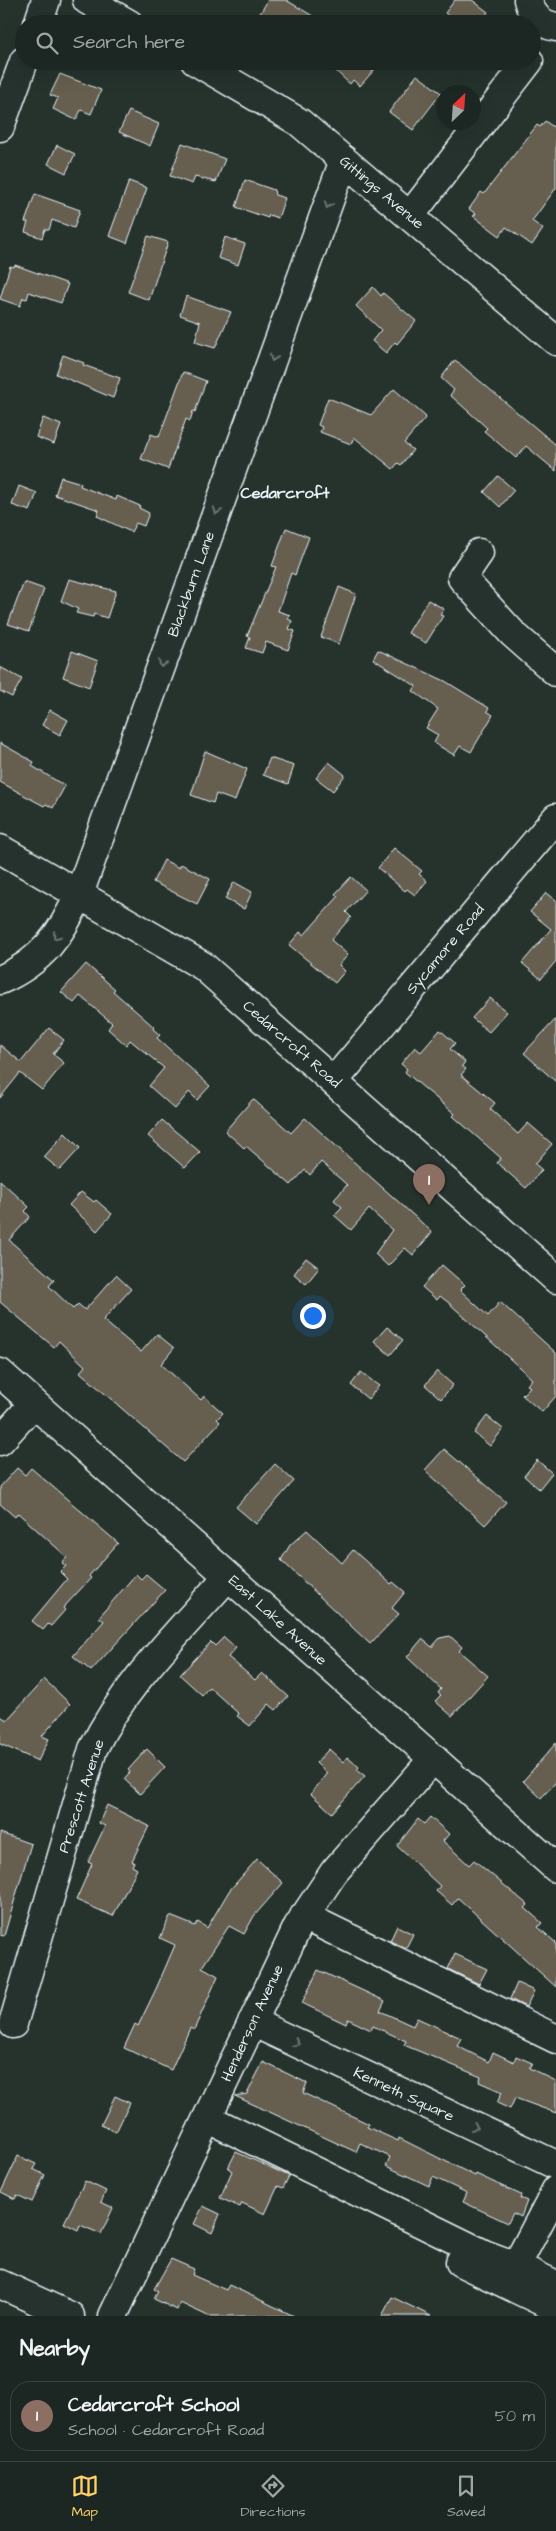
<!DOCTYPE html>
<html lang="en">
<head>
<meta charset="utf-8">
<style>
	:root { --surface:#1c2622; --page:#252e2a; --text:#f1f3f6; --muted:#a0a5a5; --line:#3a4340; --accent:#ffd166 }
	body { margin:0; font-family:"Architects Daughter",sans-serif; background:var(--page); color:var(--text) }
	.compass { position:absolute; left:436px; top:85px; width:45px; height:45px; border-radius:50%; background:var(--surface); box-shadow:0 5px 20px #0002; rotate:25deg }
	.you { position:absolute; left:312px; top:1315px; width:18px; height:18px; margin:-12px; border:4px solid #fff; border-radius:50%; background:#1a73e8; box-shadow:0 0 0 8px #1a73e833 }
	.badge { display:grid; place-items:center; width:32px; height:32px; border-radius:50%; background:var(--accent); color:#fff; font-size:16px; font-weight:700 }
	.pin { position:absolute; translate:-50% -41px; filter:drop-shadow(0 1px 2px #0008) }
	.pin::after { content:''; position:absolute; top:26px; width:18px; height:15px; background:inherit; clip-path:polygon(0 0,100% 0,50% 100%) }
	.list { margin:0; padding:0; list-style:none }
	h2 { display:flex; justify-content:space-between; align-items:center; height:65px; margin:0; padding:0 20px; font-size:21px }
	h2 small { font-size:16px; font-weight:400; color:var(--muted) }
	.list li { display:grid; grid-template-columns:32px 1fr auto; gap:15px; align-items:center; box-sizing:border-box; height:70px; margin:0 10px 10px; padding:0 10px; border:1px solid var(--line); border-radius:20px }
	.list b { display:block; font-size:19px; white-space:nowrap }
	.list p { margin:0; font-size:16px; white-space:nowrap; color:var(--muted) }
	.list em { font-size:16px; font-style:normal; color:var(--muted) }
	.icon { flex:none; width:28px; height:28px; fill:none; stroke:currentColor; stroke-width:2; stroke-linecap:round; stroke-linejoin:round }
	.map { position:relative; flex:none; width:556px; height:2316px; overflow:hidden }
	.search { position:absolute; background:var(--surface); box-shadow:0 5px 20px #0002; left:15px; right:15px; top:15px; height:55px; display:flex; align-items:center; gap:12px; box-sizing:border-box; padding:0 18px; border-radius:28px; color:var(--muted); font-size:19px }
	.sheet { height:145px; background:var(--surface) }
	nav { display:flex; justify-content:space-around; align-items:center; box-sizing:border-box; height:70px; border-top:1px solid var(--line); background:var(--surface); font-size:14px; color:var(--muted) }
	nav a { display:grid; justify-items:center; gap:2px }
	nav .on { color:var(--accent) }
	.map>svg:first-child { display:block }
	.building { fill:#665f4f; stroke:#e8f1f8 }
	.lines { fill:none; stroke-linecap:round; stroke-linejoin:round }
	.minor-casing { stroke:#e8f1f8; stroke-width:31 }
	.minor { stroke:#26332d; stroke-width:28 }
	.oneway { stroke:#6a7674 }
	.labels { text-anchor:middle; stroke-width:4; stroke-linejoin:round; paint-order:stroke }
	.street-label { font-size:15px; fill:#e8f1f8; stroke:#26332d }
	.neighbourhood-label { font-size:16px; font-weight:bold; fill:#e8f1f8; stroke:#26332d }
</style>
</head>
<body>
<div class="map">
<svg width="556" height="2316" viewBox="0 0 556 2316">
	<rect width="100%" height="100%" fill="#26332d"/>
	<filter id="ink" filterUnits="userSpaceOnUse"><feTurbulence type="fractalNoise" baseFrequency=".02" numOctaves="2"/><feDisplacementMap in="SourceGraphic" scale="10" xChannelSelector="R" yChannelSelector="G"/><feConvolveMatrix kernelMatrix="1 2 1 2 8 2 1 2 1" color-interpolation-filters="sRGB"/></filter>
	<g filter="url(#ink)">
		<path class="building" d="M268 0H286L326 24H269L258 17Z
			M455 0H472L488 12 479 24H459L445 13Z
			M325 61H382L360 86 353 80 350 84Z
			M60 74 101 90 91 114 81 110 76 120 53 109 58 98 50 95Z
			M417 75 441 93 413 130 389 112Z
			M129 111 159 124 150 146 119 132Z
			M545 121 556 129V188L532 221 543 229 532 245 506 227 500 236 473 216 476 214 469 209 481 192 484 194 537 125 540 127Z
			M182 143 225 159 216 182 195 177 192 184 170 176Z
			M57 145 75 154 66 173 48 164Z
			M245 180 274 190 275 195 285 198 278 218 269 215 268 218 236 207Z
			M129 181 147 188 127 243 109 236Z
			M35 194 80 210 74 228 52 220 49 230 45 229 42 238 25 232 28 222H25Z
			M148 236 168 242 149 300 128 292Z
			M225 237 245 244 238 265 218 258Z
			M15 265 68 284 61 303 29 292 27 299 23 298 20 306 0 299 10 266 14 267Z
			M373 287 381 296 383 293 416 321 397 344 395 342 386 353 372 341 381 330 356 306Z
			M186 296 231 312 215 348 195 342 200 322 180 315Z
			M63 355 84 363 83 365 120 378 113 398 56 374Z
			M455 360 556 445V471L526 446 516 458 484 431 487 428 450 395 454 390 441 378Z
			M183 372 206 381 195 412 193 411 190 421 186 419 168 469 141 459 151 434 159 437Z
			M394 389 426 417 404 443 413 450 401 465 398 463 393 469 354 437 351 444 320 432 322 427 318 425 328 398 371 415Z
			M43 418 61 425 54 444 36 437Z
			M498 476 514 490 500 507 484 492Z
			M61 477 81 483 80 486 116 500 117 496 140 506 139 508 149 513 144 526 136 523 131 532 97 516 99 510 55 495Z
			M19 486 37 493 30 511 12 505Z
			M286 528 309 537 295 575 291 573 278 611 290 615 288 619 292 621 289 629 295 631 288 650 266 642 262 653 246 648 250 637 247 636 276 567 272 566Z
			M69 579 116 591 107 618 94 614 93 617 76 613 78 609 61 601Z
			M24 582 44 589 29 631 8 624Z
			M339 587 356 594 339 644 321 637Z
			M428 600 444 609 440 615 443 616 426 643 408 633Z
			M378 650 445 681 489 708 487 711 493 715 471 752 460 746 454 755 434 743 438 735 426 728 438 709 413 691 416 686 373 659Z
			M72 651 98 661 89 687 63 677Z
			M0 667 22 679 12 697 0 691Z
			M50 710 68 720 60 735 42 725Z
			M0 743 34 762 32 766 65 786 53 808 46 804 44 806 0 782Z
			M205 751 247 769 235 801 216 794 213 803 191 795Z
			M270 758 294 766 288 784 263 775Z
			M329 762 345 775 333 791 316 778Z
			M394 848 422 871 419 874 427 881 415 895 407 889 405 891 378 868Z
			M164 860 179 868 181 864 210 879 197 904 153 882Z
			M351 877 366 890 346 912 351 917 331 940 348 955 339 965 345 971 335 983 289 945 300 932 304 935 338 897 335 894Z
			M234 882 252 892 244 909 225 899Z
			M546 893 556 901V961L541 979 522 963 551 929 530 912Z
			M86 964 115 989 113 991 154 1027 153 1029 160 1035 157 1038 210 1086 197 1100 189 1092 175 1109 149 1086 164 1068 130 1040 126 1045 108 1029 112 1023 80 996 74 1003 61 992Z
			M490 998 507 1012 489 1032 472 1018Z
			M556 1019V1082L524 1053Z
			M49 1028 64 1040 53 1054 64 1063 42 1090 20 1073 0 1098V1045L21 1062Z
			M440 1030 455 1043 450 1049 465 1062 462 1066 466 1069 461 1075 495 1103 490 1109 518 1134 528 1123 552 1144 535 1164 542 1170 526 1188 497 1163 501 1158 453 1116 455 1114 405 1072 407 1069 401 1064 415 1047 421 1052Z
			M253 1099 291 1133 305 1118 432 1232 413 1255 405 1248 388 1266 375 1254 392 1230 369 1209 351 1230 334 1215 342 1207 334 1200 347 1185 321 1162 310 1175 305 1170 291 1185 246 1146 244 1148 225 1131Z
			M162 1120 200 1152 185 1168 148 1136Z
			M65 1133 80 1148 60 1170 44 1157Z
			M0 1180 29 1207 25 1211 30 1217 9 1240 54 1280 49 1286 73 1309 78 1304 85 1310 116 1275 131 1289 103 1320 141 1352 157 1334 174 1348 161 1364 201 1400 204 1396 223 1413 217 1419 220 1422 183 1462 80 1372 85 1366 59 1341 54 1347 0 1302Z
			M81 1192 94 1202 96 1200 112 1214 97 1231 69 1205Z
			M306 1258 319 1268 306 1284 294 1274Z
			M442 1265 465 1285 460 1290 488 1316 500 1302 556 1353V1396L542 1412 522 1395 530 1387 527 1385 532 1379 449 1303 440 1296 437 1300 422 1287Z
			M387 1327 403 1340 390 1355 374 1341Z
			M437 1371 453 1385 441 1399 425 1385Z
			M361 1372 379 1386 368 1399 351 1385Z
			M487 1416 503 1429 490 1446 474 1433Z
			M444 1449 506 1502 485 1525 425 1470Z
			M537 1460 552 1473 539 1489 524 1476Z
			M275 1464 294 1481 256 1524 236 1507Z
			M17 1468 25 1475 31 1468 118 1543 89 1576 91 1578 63 1608 65 1610 51 1626 48 1624 43 1630 32 1621 67 1579 60 1572 66 1566 62 1563 67 1557 18 1513 15 1517 0 1504V1487Z
			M307 1530 342 1563 353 1550 391 1584 393 1582 405 1592 392 1608 399 1614 370 1644 281 1560 290 1545Z
			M136 1574 141 1579 146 1574 165 1590 91 1671 73 1656 104 1621 99 1617Z
			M450 1636 462 1647 459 1651 488 1676 452 1716 435 1701 441 1695 438 1693 441 1689 407 1657 422 1639 432 1647 440 1638Z
			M224 1637 236 1648 228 1657 255 1680 262 1673 288 1696 276 1710 269 1704 250 1726 237 1716 239 1714 209 1687 202 1695 180 1675 211 1642 215 1646Z
			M44 1679 70 1704 42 1736 49 1739 38 1761 0 1744V1716L7 1720Z
			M556 1743V1782L541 1798 523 1781Z
			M147 1749 165 1767 140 1794 124 1779 130 1772 128 1770Z
			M329 1749 343 1762 347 1757 359 1767 357 1770 365 1776 332 1813 311 1794 327 1773 316 1763Z
			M107 1805 149 1826 132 1861 134 1862 132 1866 137 1869 113 1916 76 1900 92 1864 88 1862 105 1826 99 1823Z
			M430 1817 449 1834 443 1841 469 1865 474 1860 528 1905 525 1908 542 1923 538 1927 556 1943V1987L458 1898 452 1905 436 1891 440 1886 397 1846 418 1819 424 1824Z
			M0 1833 31 1844 4 1936 0 1935Z
			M257 1859 283 1883 254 1916 244 1934 229 1926 202 1967 218 1976 194 2030 190 2028 171 2070 124 2048 135 2024 138 2026 156 1989 175 1945 160 1938 170 1916 195 1926 198 1922 207 1928 229 1891Z
			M397 1926 413 1934 406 1948 390 1941Z
			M455 1954 487 1969 479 1984 448 1969Z
			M318 1970 385 2001 380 2011 413 2026 417 2018 461 2038 457 2046 489 2062 493 2052 514 2062 516 2056 532 2063 529 2068 556 2081V2113L515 2098 510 2109 497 2103 502 2092 479 2082 481 2077 404 2045 406 2041 373 2026 371 2030 348 2019 346 2024 302 2003Z
			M517 1983 534 1991 526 2007 510 1999Z
			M263 2062 307 2083 303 2093 369 2124 367 2127 398 2141 399 2138 475 2176 476 2174 521 2195 520 2198 527 2201 521 2217 513 2213 508 2223 463 2202 467 2193 433 2177 429 2186 386 2166 390 2157 360 2143 356 2152 235 2096 247 2094Z
			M115 2096 130 2103 116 2132 101 2125Z
			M236 2152 289 2176 283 2188 278 2186 265 2214 242 2203 240 2207 220 2198 232 2171 228 2168Z
			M18 2156 36 2164 33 2169 45 2175 32 2202 17 2195 15 2199 1 2192Z
			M85 2181 106 2191 101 2202 113 2208 101 2234 80 2225 78 2230 64 2223Z
			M203 2206 220 2214 212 2233 194 2224Z
			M171 2259 194 2269 192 2275 226 2290 229 2285 294 2316H208L180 2303 177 2310 154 2299 158 2291 154 2289Z
			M392 2297 431 2316H382Z"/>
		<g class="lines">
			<g class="minor-casing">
				<path id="minor" d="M87 0 129 24
					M528 0C532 16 540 24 556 27
					M38 24 46 0
					M195 61 299 122 556 341
					M0 127 24 61
					M410 216 529 61
					M479 553 462 578 513 634 556 672
					M0 849 203 966 556 1279
					M0 980C41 962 62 935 79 894L344 160
					M334 1081 556 818
					M0 1373 556 1868
					M0 1441 34 1403
					M304 1916 556 2039
					M252 2022 556 2165
					M13 2024 93 1749C125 1683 180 1631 228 1576
					M207 2118 484 2254 516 2266 556 2190
					M460 2262 556 2308
					M516 2266 556 2285
					M0 2284 70 2316
					M113 2316 298 1926 334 1872 434 1758"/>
			</g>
			<use href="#minor" class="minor"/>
		</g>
		<defs><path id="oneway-chevron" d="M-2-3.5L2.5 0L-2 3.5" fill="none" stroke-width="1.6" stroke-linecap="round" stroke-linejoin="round" transform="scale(1.25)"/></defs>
		<g class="oneway">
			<use href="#oneway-chevron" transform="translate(328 205) rotate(110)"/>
			<use href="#oneway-chevron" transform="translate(273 358) rotate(110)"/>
			<use href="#oneway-chevron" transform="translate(217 511) rotate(110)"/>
			<use href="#oneway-chevron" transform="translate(162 664) rotate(110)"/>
			<use href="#oneway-chevron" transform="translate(56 936) rotate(128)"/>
			<use href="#oneway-chevron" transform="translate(296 2043) rotate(25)"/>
			<use href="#oneway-chevron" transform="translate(475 2127) rotate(25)"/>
		</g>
	</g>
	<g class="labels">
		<g class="street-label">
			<text transform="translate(382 192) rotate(40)" y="5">Gittings Avenue</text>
			<text transform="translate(191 584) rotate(-70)" y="5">Blackburn Lane</text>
			<text transform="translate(445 949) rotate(-50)" y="5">Sycamore Road</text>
			<text transform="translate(292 1044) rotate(41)" y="5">Cedarcroft Road</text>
			<text transform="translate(278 1620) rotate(42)" y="5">East Lake Avenue</text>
			<text transform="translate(81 1796) rotate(-72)" y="5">Prescott Avenue</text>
			<text transform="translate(252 2023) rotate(-65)" y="5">Henderson Avenue</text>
			<text transform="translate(404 2094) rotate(25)" y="5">Kenneth Square</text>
		</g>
		<g class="neighbourhood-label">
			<text x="285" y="498">Cedarcroft</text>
		</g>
	</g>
</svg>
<svg class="compass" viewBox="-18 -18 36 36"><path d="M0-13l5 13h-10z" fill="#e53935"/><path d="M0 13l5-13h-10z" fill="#a0a5a5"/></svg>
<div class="you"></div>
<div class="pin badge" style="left:429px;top:1205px;background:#8d6e63">1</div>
<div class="search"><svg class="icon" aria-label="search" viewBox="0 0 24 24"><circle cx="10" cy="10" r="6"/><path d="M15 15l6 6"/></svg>Search here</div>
</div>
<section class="sheet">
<h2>Nearby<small></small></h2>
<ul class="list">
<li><span class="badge" style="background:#8d6e63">1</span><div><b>Cedarcroft School</b><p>School · Cedarcroft Road</p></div><em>50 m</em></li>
</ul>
</section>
<nav>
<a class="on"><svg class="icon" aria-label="map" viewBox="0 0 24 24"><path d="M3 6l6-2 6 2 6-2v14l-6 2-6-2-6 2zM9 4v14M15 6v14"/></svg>Map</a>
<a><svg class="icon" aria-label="directions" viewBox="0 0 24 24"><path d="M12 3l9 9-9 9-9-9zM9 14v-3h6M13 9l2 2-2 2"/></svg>Directions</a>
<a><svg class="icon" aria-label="saved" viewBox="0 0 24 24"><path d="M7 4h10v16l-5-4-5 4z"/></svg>Saved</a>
</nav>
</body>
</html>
